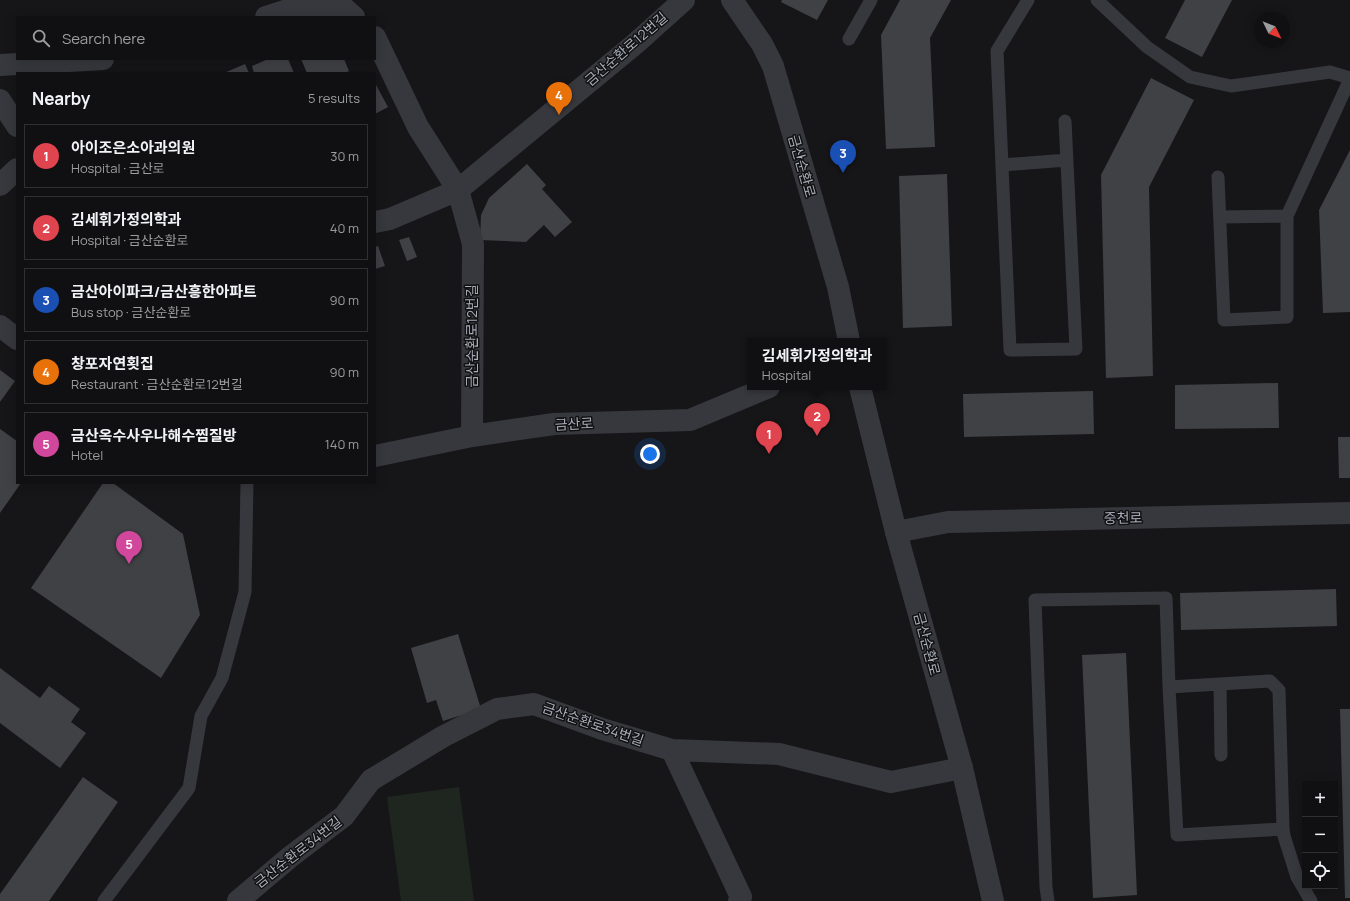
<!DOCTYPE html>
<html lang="en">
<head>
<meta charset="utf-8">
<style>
	:root { --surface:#101012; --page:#19191b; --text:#f1f3f6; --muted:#9c9d9f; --line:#303032; --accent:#0f766e }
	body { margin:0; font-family:Manrope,"Noto Sans KR",sans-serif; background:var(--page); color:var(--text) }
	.controls { position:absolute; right:12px; bottom:12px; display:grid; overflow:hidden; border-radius:0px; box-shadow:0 2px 10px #0003 }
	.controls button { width:36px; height:36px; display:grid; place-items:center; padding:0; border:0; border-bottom:1px solid var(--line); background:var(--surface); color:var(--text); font:20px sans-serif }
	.compass { position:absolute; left:1254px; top:12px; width:36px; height:36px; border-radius:50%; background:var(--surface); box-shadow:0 2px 10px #0003; rotate:133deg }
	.you { position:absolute; left:650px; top:454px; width:14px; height:14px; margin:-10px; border:3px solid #fff; border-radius:50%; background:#1a73e8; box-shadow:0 0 0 6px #1a73e833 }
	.badge { display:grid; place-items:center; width:26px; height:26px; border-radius:50%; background:var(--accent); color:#fff; font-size:13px; font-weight:700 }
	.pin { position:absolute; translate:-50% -33px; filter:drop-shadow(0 1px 2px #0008) }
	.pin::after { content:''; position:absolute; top:21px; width:14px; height:12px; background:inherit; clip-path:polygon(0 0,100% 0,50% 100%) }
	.popup { position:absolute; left:747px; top:338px; width:140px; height:52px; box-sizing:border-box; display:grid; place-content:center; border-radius:0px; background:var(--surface); filter:drop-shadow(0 1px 3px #0005); font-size:13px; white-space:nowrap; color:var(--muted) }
	.popup b { font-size:15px; color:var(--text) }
	.popup::after { content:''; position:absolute; left:50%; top:100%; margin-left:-8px; border:8px solid transparent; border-top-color:var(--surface) }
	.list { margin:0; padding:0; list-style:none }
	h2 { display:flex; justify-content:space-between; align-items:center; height:52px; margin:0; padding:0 16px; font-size:17px }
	h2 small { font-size:13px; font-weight:400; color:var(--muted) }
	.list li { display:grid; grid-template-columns:26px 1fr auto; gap:12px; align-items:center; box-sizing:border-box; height:64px; margin:0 8px 8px; padding:0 8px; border:1px solid var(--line); border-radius:0px }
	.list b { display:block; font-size:15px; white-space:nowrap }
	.list p { margin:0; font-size:13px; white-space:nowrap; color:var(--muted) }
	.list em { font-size:13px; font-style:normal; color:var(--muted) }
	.icon { flex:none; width:22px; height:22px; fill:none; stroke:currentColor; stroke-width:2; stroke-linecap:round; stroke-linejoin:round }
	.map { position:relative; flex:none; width:1350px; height:901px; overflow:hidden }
	.search { position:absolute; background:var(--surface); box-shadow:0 2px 10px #0003; left:16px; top:16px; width:360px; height:44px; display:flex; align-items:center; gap:10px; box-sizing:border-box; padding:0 14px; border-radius:0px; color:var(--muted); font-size:15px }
	.panel { position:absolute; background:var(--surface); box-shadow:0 2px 10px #0003; left:16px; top:72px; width:360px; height:412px; border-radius:0px }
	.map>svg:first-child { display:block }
	.green { fill:#1e261f }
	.building { fill:#404145 }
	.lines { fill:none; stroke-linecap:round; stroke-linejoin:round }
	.service { stroke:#37383d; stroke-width:13 }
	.minor { stroke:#37383d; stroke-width:22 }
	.tertiary { stroke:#37383d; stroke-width:22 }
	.labels { text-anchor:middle; stroke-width:3; stroke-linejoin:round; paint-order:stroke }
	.street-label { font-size:14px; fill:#a8adb8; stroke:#111113 }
</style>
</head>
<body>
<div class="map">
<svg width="1350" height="901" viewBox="0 0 1350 901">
	<rect width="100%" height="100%" fill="#161618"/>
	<path class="green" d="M459 787 474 901H401L387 797Z"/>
	<path class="building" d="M782 0H828L817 20 781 2Z
		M900 0H951L930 38 935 147 886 149 881 35Z
		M1185 0H1232L1202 57 1165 38Z
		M268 59H288L294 73H254L252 66Z
		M301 59H344L349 71 345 73H307Z
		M245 64 249 73H224Z
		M1151 78 1194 100 1149 187 1153 376 1106 378 1101 175Z
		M375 83 388 107 375 114Z
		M1350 150V312L1323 313 1319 210Z
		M527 164 546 185 542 189 572 222 555 237 544 225 526 242 480 240 481 215 489 198Z
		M947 174 952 326 903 328 899 176Z
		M409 237 417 257 407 261 399 240Z
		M378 246 385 266 375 269V247Z
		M0 370 15 381 0 402Z
		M1278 383 1279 428 1175 429V385Z
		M1093 391 1094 434 964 437 963 394Z
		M0 429 17 441V483H21L0 513Z
		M1338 437H1350V478H1339Z
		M103 483H113L183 534 200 615 161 678 31 588Z
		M1336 589 1337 626 1181 630 1180 593Z
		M458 634 481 709 443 721 436 700 427 703 411 648Z
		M1126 653 1137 895 1093 898 1082 655Z
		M0 668 40 698 49 686 80 709 71 722 86 733 60 768 0 723Z
		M1340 709H1350V898H1345Z
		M83 777 118 802 49 901H0V894Z"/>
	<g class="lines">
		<path class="service" d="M1028 0 997 51 1010 350 1076 349 1065 121
			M1097 0 1147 47 1190 77 1231 86 1330 72 1350 78
			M849 39 871 0
			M1002 165 1067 160
			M1218 177 1224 320 1287 317V216L1350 79
			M1220 217 1287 216
			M1220 684 1221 755
			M1283 829 1177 835 1169 687 1270 681 1279 690 1283 829 1284 836 1297 877 1311 901
			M104 901 189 788 201 716 222 678 245 592 247 483
			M1048 901 1046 887 1035 600 1166 598 1169 687"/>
		<path class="minor" d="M266 17 300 6 344 8 354 17
			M375 37 418 127 458 190 473 244 472 436
			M0 65 103 59
			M0 100 17 126
			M0 185 17 169
			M375 222 390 219 458 190 635 44 684 0
			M0 326 17 339
			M375 456 472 436 554 424 690 420 769 387
			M896 532 948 522 1350 513
			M672 750 741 897 739 901
			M238 901 290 857 344 816 371 780 444 736 497 709 534 704 602 729 672 750 779 754 891 782 962 768"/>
		<path class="tertiary" d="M732 0 762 44 773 66 838 287 849 341
			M860 387 896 532 962 768 993 901"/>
	</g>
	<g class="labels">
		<g class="street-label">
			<text transform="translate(626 49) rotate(-41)" y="5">금산순환로12번길</text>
			<text transform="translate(802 166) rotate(74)" y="5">금산순환로</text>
			<text transform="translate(472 336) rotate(-90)" y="5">금산순환로12번길</text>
			<text transform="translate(574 424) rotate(-3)" y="5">금산로</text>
			<text transform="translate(1123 518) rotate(-1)" y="5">중천로</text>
			<text transform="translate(927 644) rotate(75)" y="5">금산순환로</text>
			<text transform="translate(593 724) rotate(19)" y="5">금산순환로34번길</text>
			<text transform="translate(298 852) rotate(-38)" y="5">금산순환로34번길</text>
		</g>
	</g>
</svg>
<div class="controls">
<button>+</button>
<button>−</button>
<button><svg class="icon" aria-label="locate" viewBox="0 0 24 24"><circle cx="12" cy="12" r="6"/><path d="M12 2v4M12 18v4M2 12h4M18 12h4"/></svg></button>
</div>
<svg class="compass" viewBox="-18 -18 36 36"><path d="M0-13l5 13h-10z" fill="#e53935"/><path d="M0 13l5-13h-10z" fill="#9c9d9f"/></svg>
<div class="you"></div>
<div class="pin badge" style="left:769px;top:454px;background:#e0444e">1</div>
<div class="pin badge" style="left:817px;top:436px;background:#e0444e">2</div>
<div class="popup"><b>김세휘가정의학과</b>Hospital</div>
<div class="pin badge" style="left:843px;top:173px;background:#1a4fb4">3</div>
<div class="pin badge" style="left:559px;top:115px;background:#e8710a">4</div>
<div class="pin badge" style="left:129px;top:564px;background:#d1479c">5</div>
<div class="search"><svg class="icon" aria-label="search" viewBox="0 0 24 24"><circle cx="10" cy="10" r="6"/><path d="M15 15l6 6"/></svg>Search here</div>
<section class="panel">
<h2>Nearby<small>5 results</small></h2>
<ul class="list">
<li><span class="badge" style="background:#e0444e">1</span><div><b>아이조은소아과의원</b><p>Hospital · 금산로</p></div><em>30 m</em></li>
<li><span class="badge" style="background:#e0444e">2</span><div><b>김세휘가정의학과</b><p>Hospital · 금산순환로</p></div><em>40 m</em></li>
<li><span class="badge" style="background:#1a4fb4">3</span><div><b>금산아이파크/금산흥한아파트</b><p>Bus stop · 금산순환로</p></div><em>90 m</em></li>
<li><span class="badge" style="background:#e8710a">4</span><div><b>창포자연횟집</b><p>Restaurant · 금산순환로12번길</p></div><em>90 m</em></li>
<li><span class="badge" style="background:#d1479c">5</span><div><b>금산옥수사우나해수찜질방</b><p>Hotel</p></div><em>140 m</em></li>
</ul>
</section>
</div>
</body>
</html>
